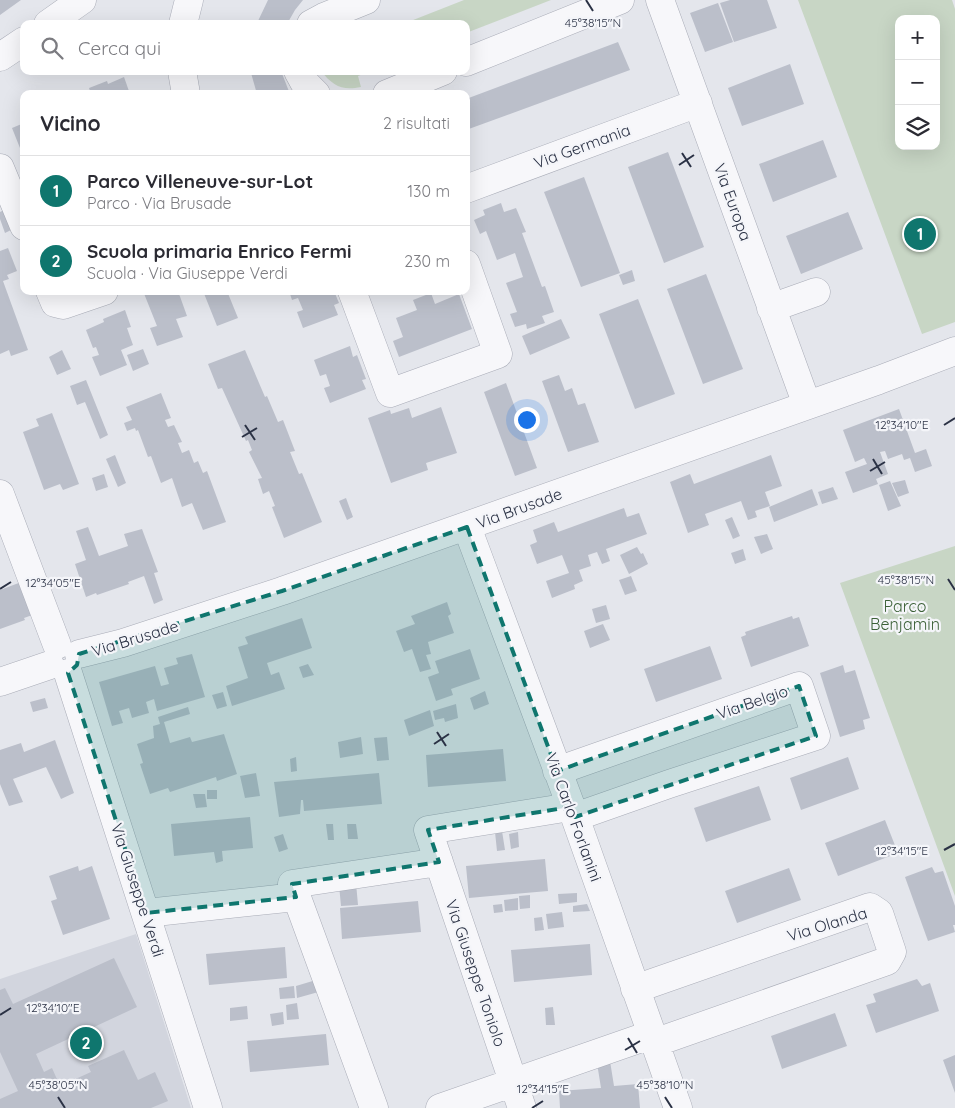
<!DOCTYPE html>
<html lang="it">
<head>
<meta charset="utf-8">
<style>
	:root { --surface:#fff; --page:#f2f2f3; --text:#2b2b33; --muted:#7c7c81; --line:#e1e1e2; --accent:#0f766e }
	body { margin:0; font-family:Quicksand,sans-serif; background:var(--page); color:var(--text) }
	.controls { position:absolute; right:15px; top:15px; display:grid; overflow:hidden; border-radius:10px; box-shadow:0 5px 20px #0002 }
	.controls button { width:45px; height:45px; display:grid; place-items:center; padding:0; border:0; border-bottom:1px solid var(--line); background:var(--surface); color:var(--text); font:25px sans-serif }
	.you { position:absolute; left:526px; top:419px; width:18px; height:18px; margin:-12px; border:4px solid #fff; border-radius:50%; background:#1a73e8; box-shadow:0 0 0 8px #1a73e833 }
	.badge { display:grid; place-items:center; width:32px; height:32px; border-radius:50%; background:var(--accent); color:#fff; font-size:16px; font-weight:700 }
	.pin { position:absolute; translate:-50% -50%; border:2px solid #fff; box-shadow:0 1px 5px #0006 }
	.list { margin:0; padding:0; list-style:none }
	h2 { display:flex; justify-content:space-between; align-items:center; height:65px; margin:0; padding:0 20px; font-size:21px }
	h2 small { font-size:16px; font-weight:400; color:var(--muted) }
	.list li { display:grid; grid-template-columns:32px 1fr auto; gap:15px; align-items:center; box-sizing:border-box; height:70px; padding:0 20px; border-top:1px solid var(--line) }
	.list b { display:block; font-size:19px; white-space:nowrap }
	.list p { margin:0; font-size:16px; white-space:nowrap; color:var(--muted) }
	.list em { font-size:16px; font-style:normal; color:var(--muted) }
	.icon { flex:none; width:28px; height:28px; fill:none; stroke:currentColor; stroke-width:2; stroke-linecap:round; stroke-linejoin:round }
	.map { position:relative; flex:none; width:955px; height:1108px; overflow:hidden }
	.search { position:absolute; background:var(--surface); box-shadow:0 5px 20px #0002; left:20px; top:20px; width:450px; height:55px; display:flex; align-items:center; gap:12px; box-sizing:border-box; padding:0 18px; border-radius:10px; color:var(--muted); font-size:19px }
	.panel { position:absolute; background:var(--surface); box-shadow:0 5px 20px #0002; left:20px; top:90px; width:450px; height:205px; border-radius:10px }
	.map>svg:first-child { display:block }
	.built { fill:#d2d5de }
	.green { fill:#c8d6c5; fill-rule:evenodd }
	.building { fill:#bbbfca }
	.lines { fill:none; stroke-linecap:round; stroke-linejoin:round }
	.minor-casing { stroke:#a9acb7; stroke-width:29 }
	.minor { stroke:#f7f7fa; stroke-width:28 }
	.marked { fill:#0f766e; fill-opacity:0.2; stroke:#0f766e; stroke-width:4; stroke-dasharray:10 6; stroke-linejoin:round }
	.ticks { fill:none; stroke:#2b3245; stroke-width:2 }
	.labels { text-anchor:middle; stroke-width:4.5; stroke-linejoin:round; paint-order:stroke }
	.street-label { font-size:16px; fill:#2b3245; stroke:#f4f5f9 }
	.park-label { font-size:16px; fill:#3c6138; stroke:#f4f5f9 }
	.ticks-label { font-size:12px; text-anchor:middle; fill:#2b3245; stroke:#f4f5f9; stroke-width:4.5; stroke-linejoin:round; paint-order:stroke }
</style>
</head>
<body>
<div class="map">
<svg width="955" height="1108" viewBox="0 0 955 1108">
	<rect width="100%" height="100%" fill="#e4e6ec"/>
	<path class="built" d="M136 934 191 1108H0V979Z"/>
	<path class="green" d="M464 0H551L466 33V24H403Z
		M798 0H952L955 9V322L922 334ZM899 19H936V146H899Z
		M321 71H371L358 76 361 87C342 91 333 86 321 71Z
		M955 546V896L840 583Z"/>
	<path class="building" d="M0 0H21L0 15Z
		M268 0H303L295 10 287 24H262L258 21Z
		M730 0H767L777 28 734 42 720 3Z
		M718 3 733 42 705 52 690 13Z
		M618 42 630 70 466 130V99Z
		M790 64 804 104 742 126 728 88Z
		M254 71H281L290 94H257L251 73H254Z
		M124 77 130 94H91L89 88 107 81 108 84Z
		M24 123V158L12 128Z
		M823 140 837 177 773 202 759 164Z
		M668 152 704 247 664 263 628 167Z
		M584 177 620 273 581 287 544 192Z
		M501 203 504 212 516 208 526 232 522 233 542 287 545 286 554 312 542 316 545 323 527 329 526 324 515 327 510 314 517 312 506 283 523 277 515 253 497 260 486 231 480 234 474 220 485 215 483 210Z
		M8 208 15 228 5 233 0 219V212Z
		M848 212 863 249 801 274 786 236Z
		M8 248 17 271 7 275 9 279 3 281 28 350 11 356 9 350 0 354V251Z
		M632 270 635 281 623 285 619 275Z
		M706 274 743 369 703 384 667 289Z
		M143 291H178L187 316 176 319 183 337 157 346 150 328 157 326Z
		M203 291H227L238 318 217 326Z
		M289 291H334L339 303 334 305 338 315 303 328 297 312 303 310 298 298 292 300Z
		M431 293 435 304 459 294 472 329 399 357 393 341 403 337 396 318 417 310 413 300Z
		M638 299 675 394 635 409 599 314Z
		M125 310 131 327 127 328 133 345 121 350 127 365 100 376 92 357 99 355 96 347 93 348 86 330 104 322 103 319Z
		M561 319 570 338 530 355 522 336Z
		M350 346 353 357 357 355 366 379 362 380 366 389 330 403 324 388 330 386 326 374 320 376 314 360Z
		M143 349 149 364 133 371 127 355Z
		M62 350 71 369 57 375 49 357Z
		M245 350 265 397 267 396 278 422 283 420 295 451 290 452 299 474 302 473 322 522 284 538 272 507 275 506 269 491 263 494 258 479 262 478 249 452 252 450 248 440 246 441 222 388 218 389 208 364Z
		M559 375 565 391 572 388 578 405 585 403 599 442 568 452 542 381Z
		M86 380 108 435 100 439 85 402 77 405 70 386Z
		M506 383 537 468 515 476 484 392Z
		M161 393 171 418 165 420 168 427 174 425 182 442 178 443 182 453 189 450 194 463 198 461 203 473 207 471 226 522 203 530 192 503 182 507 172 478 161 483 151 456 148 457 138 430 136 431 135 428 127 431 124 423 132 420 126 407Z
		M441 407 457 453 426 463 428 470 391 483 368 418 390 410 391 414 409 408 412 418Z
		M899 409 915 453 926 449 932 466 915 472 910 458 904 460 902 454 888 459 885 451 880 452 888 474 876 479 878 484 853 493 845 472 867 464 864 458 855 462 843 430Z
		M52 413 79 484 63 490 60 484 44 490 23 432 39 426 36 419Z
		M115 455 126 483 118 487 106 459Z
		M771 455 782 486 765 492 770 506 755 511 757 517 748 520 741 501 705 514 709 525 688 533 670 482 690 474 694 484Z
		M104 474 108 487 96 491 92 478Z
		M905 480 909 493 898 497 892 483Z
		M890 481 901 506 888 511 879 485Z
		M833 487 838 499 822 504 818 492Z
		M812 489 818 505 774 522 769 507Z
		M346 498 353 517 347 520 339 501Z
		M624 508 627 517 639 513 647 534 606 549 610 561 602 564 597 552 588 555 591 566 579 570 583 581 574 585 575 589 552 598 546 581 569 573 562 555 537 564 530 545 537 542 533 530 554 522 558 532Z
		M732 517 740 536 733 539 725 520Z
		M88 527 99 556 128 546 124 534 142 529 158 572 154 573 163 600 154 604 144 576 128 582 129 584 97 595 96 593 86 597 75 564 86 560 76 531Z
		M767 534 773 549 761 554 754 537Z
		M637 547 641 554 643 553 648 564 629 574 620 555Z
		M743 549 746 560 735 564 731 553Z
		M631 576 637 591 625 595 619 580Z
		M24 581 35 614 24 618 25 620 0 629V590Z
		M447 602 451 614 448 616 454 633 428 642 431 654 426 655 431 669 420 672 412 649 404 652 396 631 415 624 411 616Z
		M606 605 610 619 596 623 592 609Z
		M792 616 793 619 799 617 809 646 751 667 741 637 746 635 745 632Z
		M302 618 312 648 267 663 271 675 279 672 285 689 232 706 226 686 248 678 238 647 248 644 245 637Z
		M603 624 610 640 590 648 584 631Z
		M710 646 722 679 656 702 644 669Z
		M470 649 480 679 451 689 453 695 436 701 428 677 439 673 435 661Z
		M192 654 205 697 157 711 154 699 146 702 149 713 132 718 129 708 119 711 123 723 112 726 99 682 155 666 161 686 169 684 164 668 178 664 176 658Z
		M308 664 314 675 303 678 299 667Z
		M843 665 845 673 855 670 870 718 863 720 865 729 840 737 820 673Z
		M485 691 489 704 474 710 470 698Z
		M223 692 227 706 217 709 212 695Z
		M45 698 48 708 33 712 30 702Z
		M456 704 458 718 445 722 444 718 435 720 433 711Z
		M188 707 190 714 164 722 170 743 190 737 192 742 224 734 237 774 217 781 216 777 170 792 168 788 150 794 140 764 143 763 137 744 154 738 153 726 160 724 158 717Z
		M430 710 434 726 409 736 404 720Z
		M361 737 363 754 340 758 338 742Z
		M387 737 389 760 377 761 374 738Z
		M55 740 74 793 61 799 46 767 13 779 23 802 9 806 0 784V750L21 743 24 752Z
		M503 749 506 781 428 787 426 755Z
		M296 757 297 771 291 772 290 759Z
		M848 757 859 789 801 810 790 778Z
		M256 773 260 796 245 798 240 776Z
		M379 773 382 804 304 811 303 800H301L300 814 279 817 274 782Z
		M759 786 771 820 706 842 694 808Z
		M207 790H217V799H207Z
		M193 794H205L207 807 196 808Z
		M250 817 253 848 222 851 223 861 216 863 214 852 174 856 171 824Z
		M885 820 898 853 838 876 825 843Z
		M326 824H333L334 840H328Z
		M347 824H356L358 839H348Z
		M502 831 505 850 497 851 495 832Z
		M518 832 519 847 511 849 509 834Z
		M283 834 288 849 279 852 274 837Z
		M545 859 548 891 469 898 466 866Z
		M78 866 79 871 92 866 110 919 63 935 51 901 57 899 49 876Z
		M932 867 935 873 943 871 955 906V925H953L955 932 928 941 905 877Z
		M789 868 801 900 737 923 725 891Z
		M356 883 358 905 341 906 339 885Z
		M577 893V902L559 904 558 894Z
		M530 895V908L520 909 519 896Z
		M518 898V910L505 911 504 900Z
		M418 901 421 932 342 939 340 908Z
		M502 904 503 912 494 913 493 905Z
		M587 904 590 911 573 912V906Z
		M562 912 564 927 548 929 546 914Z
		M542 917 544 930 535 931 534 918Z
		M590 944 592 975 514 982 511 950Z
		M285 947 287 978 209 985 206 954Z
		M114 958 137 1007 36 1054 44 1072 52 1068 60 1086 91 1072 88 1066 124 1050 138 1080 155 1072 168 1101 151 1108H0V1099L18 1091 0 1052V990L5 988 13 1004Z
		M917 979 922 986 930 983 939 1011 876 1033 866 1005 876 1002 873 994Z
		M316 980 322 991 297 998 296 986Z
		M294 986 295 998 280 999 279 988Z
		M297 1003 299 1019 287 1020 286 1005Z
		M247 1006 248 1019 230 1021V1008Z
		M553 1007 555 1025H546L545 1008Z
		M283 1012 284 1024 272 1026 270 1014Z
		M835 1013 847 1046 782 1069 771 1036Z
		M326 1034 329 1065 250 1072 247 1041Z
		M955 1055V1093L943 1060Z
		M610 1061 614 1086 638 1084 640 1108H560L559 1091 601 1088 597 1063Z"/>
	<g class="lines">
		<g class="minor-casing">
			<path id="minor" d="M660 0 807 405
				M48 24 82 0
				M183 24 189 0
				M311 24 324 17 366 0
				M0 57 24 41
				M466 62 620 0
				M182 71 186 94
				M298 71 304 82 316 94
				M387 94 443 71
				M0 168 24 226
				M466 189 698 103
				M50 291 55 303 63 305 104 291
				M352 291 390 393 498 354 466 264
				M771 308 816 292
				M0 494 57 645
				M467 527 575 817 678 1108
				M79 654 123 643 282 591 879 380 955 351
				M68 673 208 1108
				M0 682 50 665
				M557 771 799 686 816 736 669 784 575 817
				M146 913 296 897
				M635 989 870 907 879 913 892 952 887 961 654 1043
				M374 1108 292 884 439 862
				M440 1108 650 1035
				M522 1108 428 830 570 807"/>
		</g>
		<use href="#minor" class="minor"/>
	</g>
	<path class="marked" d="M467 527 557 771 799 686 816 736 575 817 570 807 428 830 439 862 292 884 296 897 146 913 68 673 77 665 79 654 282 591Z"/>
	<path class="ticks" d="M586 0 593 11M682 153 691 167M679 165 694 155M245 425 255 440M944 425 955 418M242 437 257 428M873 459 882 474M870 471 885 462M948 579 955 590M0 589 11 582M437 732 446 746M434 744 449 734M944 850 955 844M0 1015 11 1008M628 1038 637 1053M625 1050 640 1041M58 1097 65 1108M665 1097 672 1108M532 1108 543 1101"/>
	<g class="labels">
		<g class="street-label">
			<text transform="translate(582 146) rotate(-20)" y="6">Via Germania</text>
			<text transform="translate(733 202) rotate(70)" y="6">Via Europa</text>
			<text transform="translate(519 508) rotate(-20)" y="6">Via Brusade</text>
			<text transform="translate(135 638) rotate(-17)" y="6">Via Brusade</text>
			<text transform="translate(752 702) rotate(-19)" y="6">Via Belgio</text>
			<text transform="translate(574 817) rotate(70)" y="6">Via Carlo Forlanini</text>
			<text transform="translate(138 890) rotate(72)" y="6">Via Giuseppe Verdi</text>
			<text transform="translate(827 924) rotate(-17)" y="6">Via Olanda</text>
			<text transform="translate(476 973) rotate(71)" y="6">Via Giuseppe Toniolo</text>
		</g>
		<g class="park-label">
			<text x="905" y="612">Parco<tspan x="905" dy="18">Benjamin</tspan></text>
		</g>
	</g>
	<g class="ticks-label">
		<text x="593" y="27">45°38'15"N</text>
		<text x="902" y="429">12°34'10"E</text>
		<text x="906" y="584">45°38'15"N</text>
		<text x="53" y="587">12°34'05"E</text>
		<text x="902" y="855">12°34'15"E</text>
		<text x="53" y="1012">12°34'10"E</text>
		<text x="58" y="1089">45°38'05"N</text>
		<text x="665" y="1089">45°38'10"N</text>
		<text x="543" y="1093">12°34'15"E</text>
	</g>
</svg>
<div class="controls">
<button>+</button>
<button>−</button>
<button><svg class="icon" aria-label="layers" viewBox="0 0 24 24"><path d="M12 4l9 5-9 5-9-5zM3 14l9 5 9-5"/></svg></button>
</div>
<div class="you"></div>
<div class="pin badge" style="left:920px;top:234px">1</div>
<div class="pin badge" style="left:86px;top:1043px">2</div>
<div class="search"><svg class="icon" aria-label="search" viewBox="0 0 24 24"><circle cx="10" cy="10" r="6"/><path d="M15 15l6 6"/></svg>Cerca qui</div>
<section class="panel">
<h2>Vicino<small>2 risultati</small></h2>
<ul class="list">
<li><span class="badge">1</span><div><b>Parco Villeneuve-sur-Lot</b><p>Parco · Via Brusade</p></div><em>130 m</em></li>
<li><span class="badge">2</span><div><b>Scuola primaria Enrico Fermi</b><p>Scuola · Via Giuseppe Verdi</p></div><em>230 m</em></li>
</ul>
</section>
</div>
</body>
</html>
